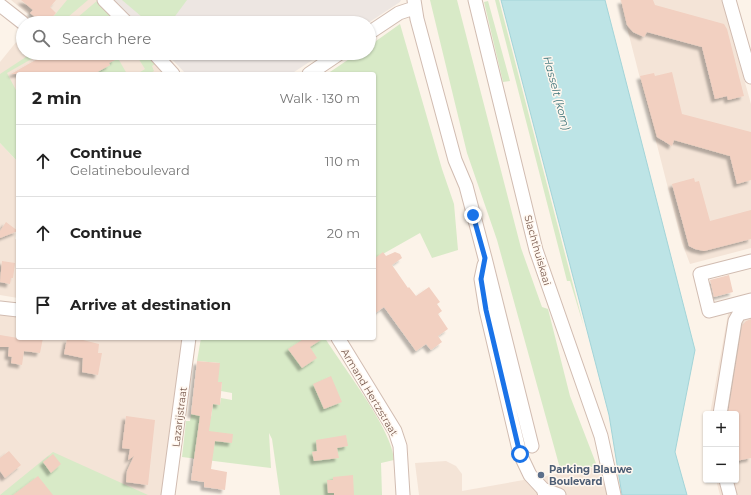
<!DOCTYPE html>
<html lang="en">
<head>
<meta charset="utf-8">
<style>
	:root { --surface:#fff; --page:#f2f2f2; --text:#222; --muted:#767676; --line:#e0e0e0 }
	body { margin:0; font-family:Montserrat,sans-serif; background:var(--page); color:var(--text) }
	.controls { position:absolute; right:12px; bottom:12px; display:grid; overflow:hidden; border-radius:4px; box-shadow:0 1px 3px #0004 }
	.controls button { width:36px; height:36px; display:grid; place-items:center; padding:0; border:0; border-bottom:1px solid var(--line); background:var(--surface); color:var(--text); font:20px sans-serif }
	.stop { position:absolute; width:12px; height:12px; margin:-9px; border:3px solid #1a73e8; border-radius:50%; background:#fff }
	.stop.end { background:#1a73e8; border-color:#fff; box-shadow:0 1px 4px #0008 }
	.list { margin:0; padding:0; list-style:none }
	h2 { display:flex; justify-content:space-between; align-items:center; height:52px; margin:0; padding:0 16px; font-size:17px }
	h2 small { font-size:13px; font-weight:400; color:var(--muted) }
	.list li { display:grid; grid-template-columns:26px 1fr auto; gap:12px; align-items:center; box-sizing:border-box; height:72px; padding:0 16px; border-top:1px solid var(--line) }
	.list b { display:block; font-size:15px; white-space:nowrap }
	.list p { margin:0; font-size:13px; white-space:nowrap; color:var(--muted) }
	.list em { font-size:13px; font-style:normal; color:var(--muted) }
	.icon { flex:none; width:22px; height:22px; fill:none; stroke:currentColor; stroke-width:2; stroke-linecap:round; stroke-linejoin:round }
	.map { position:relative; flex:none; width:751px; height:495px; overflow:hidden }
	.search { position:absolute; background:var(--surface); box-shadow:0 1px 3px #0004; left:16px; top:16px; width:360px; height:44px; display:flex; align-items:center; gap:10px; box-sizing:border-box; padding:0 14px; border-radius:22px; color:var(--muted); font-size:15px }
	.panel { position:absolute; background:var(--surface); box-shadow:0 1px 3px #0004; left:16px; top:72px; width:360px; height:268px; border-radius:4px }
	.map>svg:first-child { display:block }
	.residential { fill:#f4e4d7 }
	.industrial { fill:#ede6e2 }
	.green { fill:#d8eac7 }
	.water { fill:#bde4e6; stroke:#a3d4d8 }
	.building { fill:#f2d0c1; filter:url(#shadow) }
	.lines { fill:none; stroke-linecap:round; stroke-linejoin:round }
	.minor-casing { stroke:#d1bcb1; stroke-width:15 }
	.minor { stroke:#fff; stroke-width:13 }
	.route { stroke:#1a73e8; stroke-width:5 }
	.service-dot { fill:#5c6f8a; stroke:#fff7ef; stroke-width:1.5 }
	.labels { text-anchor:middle; stroke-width:3; stroke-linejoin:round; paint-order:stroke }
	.street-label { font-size:10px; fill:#77584c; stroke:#fff7ef }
	.service-label { font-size:10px; font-weight:bold; fill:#4e5e75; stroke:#fff7ef; text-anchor:start }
	.water-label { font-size:11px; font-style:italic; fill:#40777c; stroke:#fff7ef }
</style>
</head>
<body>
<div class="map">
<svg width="751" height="495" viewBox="0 0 751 495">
	<defs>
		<filter id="shadow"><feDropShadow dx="-3.5" dy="3.5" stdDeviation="1" flood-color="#0004"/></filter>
	</defs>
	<rect width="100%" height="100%" fill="#fcf3e9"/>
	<path class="residential" d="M11 0H101L124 23H39Z
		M620 0H722L751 104V248L690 264 682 243Z
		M17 41 23 46V53H151L158 62 164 74H18V132L0 103V62Z
		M0 143 18 162V212L15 239 18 240V298L0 295Z
		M751 305V495H720L716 480H736V414H710L728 314 731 311Z
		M0 314 18 317V338L184 339 162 495H0Z
		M446 461 456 466 462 474V491L597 467 618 469 622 495H419L415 463Z"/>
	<path class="industrial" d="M113 0H401L400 2 368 23H136Z
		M166 53H323L291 74H186Z"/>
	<path class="green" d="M67 0H88L61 23H48Z
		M98 0 114 15 108 22 71 23Z
		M122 0H187L170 23H149Z
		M430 0H457L521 248 542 307 548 309 570 396 597 466 561 472 497 240 467 153Z
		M495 0H499L584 327 570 281H567Z
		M488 1 510 81 503 82 484 2Z
		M400 24 442 169 454 204 458 250 432 258 420 233 374 259V74H327L358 53H369V46Z
		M32 53H42L7 73 18 94V162L0 143V74Z
		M112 53H115L127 74H94L110 65 109 63 115 60Z
		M135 53H150L158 62 152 66 154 71 149 74H137L145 69Z
		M201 338H325C342 366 393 430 394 460L381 463 382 495H280L272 439 269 433 271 468 182 457 186 421H190L191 414 211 417 213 404H220L221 398 232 400V393L221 391 222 383 213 381 220 363 197 361Z
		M53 452 148 495H0Z"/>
	<path class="water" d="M501 0H605L695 350 675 452 687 495H622L609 415Z"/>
	<path class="building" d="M21 0H56L50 7 56 13 48 22 41 16 38 19 30 13 33 10Z
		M621 0H653L655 5 724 24 727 29 744 96 728 100 727 96 715 99 702 47 647 32 644 37 633 32 627 25Z
		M48 53H60L64 59 75 53H112L115 60 109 63 110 65 94 74H11Z
		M672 72 682 114 751 132V180L737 184 730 156 674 140 672 146 657 137 640 76 654 73 655 76Z
		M694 178 695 182 699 181 710 221 751 210V239L704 251 695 249 689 246 672 184Z
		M6 222 18 231 0 238V231Z
		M383 252 386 256 395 252 400 254 402 258 392 265 408 288 409 287 416 296 429 287 440 302 437 304 442 311 438 314 448 329 438 336 442 342 431 350 426 344 416 351 384 307 374 314V259Z
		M2 261 15 263 13 278H11L10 284 0 282Z
		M729 275 733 292 714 297 710 280Z
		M751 319V458L736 461V414H728L742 326 746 321Z
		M0 335 18 338H43L40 353 24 351 22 365 11 363 12 357 8 356 9 347H0Z
		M75 338 99 344 98 353H102L98 375 82 372 83 358 64 354 67 339 74 340Z
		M305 338H324L310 347 317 358 302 368 288 349Z
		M197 361 220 363 218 382H222L220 405 213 404 209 431 233 434 232 443 215 441 211 469 227 472 225 490 204 487V482L191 480 200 416 191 414Z
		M331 376 342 402 324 409 313 384Z
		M126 416 155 420 148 485 126 482 127 471 134 456 128 460 130 449 122 448Z
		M346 435 348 446 337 448 339 458 314 461 312 452 317 451 316 440Z
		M9 451 21 465 5 478 0 471V458Z
		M53 454 61 464 51 473 43 462Z
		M353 475 354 495H334V493H328L327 480H333V477Z
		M38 476 53 495H13Z"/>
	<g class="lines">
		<g class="minor-casing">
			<path id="minor" d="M104 0 127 23
				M414 0 417 19 455 160 466 186 485 258 532 446
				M475 0 536 250 601 436 614 495
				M729 0 751 77
				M0 5 23 23
				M369 33 399 13 414 8
				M154 53 173 74
				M309 74 340 53
				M751 261 700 274 709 311 751 300
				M484 265 481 279 486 310 520 454 530 475 543 489 545 495
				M0 308 18 310
				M338 338 395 431 400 446 403 495
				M720 414 735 321 739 314 751 311
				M726 480 730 495
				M543 489 559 495
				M168 495 189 338"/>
		</g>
		<use href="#minor" class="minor"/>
	</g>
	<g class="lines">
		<path class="route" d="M473 215 485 258 481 279 486 310 520 454"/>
	</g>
	<circle class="service-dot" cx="541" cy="475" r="4"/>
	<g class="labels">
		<g class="street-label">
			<text transform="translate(538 250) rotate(74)" y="4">Slachthuiskaai</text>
			<text transform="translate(370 392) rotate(59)" y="4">Armand Hertzstraat</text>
			<text transform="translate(179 417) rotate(-83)" y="4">Lazarijstraat</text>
		</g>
		<g class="service-label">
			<text x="549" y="473">Parking Blauwe<tspan x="549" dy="12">Boulevard</tspan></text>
		</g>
		<g class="water-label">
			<text transform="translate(557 93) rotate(75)" y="4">Hasselt (kom)</text>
		</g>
	</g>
</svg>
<div class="controls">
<button>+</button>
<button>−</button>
</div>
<div class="stop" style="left:520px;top:454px"></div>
<div class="stop end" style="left:473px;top:215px"></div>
<div class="search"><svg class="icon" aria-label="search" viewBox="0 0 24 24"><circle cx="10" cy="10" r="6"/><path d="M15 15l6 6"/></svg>Search here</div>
<section class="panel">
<h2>2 min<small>Walk · 130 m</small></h2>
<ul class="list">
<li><svg class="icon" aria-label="ahead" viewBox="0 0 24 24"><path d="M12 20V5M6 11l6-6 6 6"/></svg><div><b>Continue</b><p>Gelatineboulevard</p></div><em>110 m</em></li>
<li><svg class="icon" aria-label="ahead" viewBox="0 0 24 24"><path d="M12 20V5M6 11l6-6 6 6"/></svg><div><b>Continue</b></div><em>20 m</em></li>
<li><svg class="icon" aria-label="arrive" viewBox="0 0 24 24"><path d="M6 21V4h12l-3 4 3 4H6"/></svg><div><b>Arrive at destination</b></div></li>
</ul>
</section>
</div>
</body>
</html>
